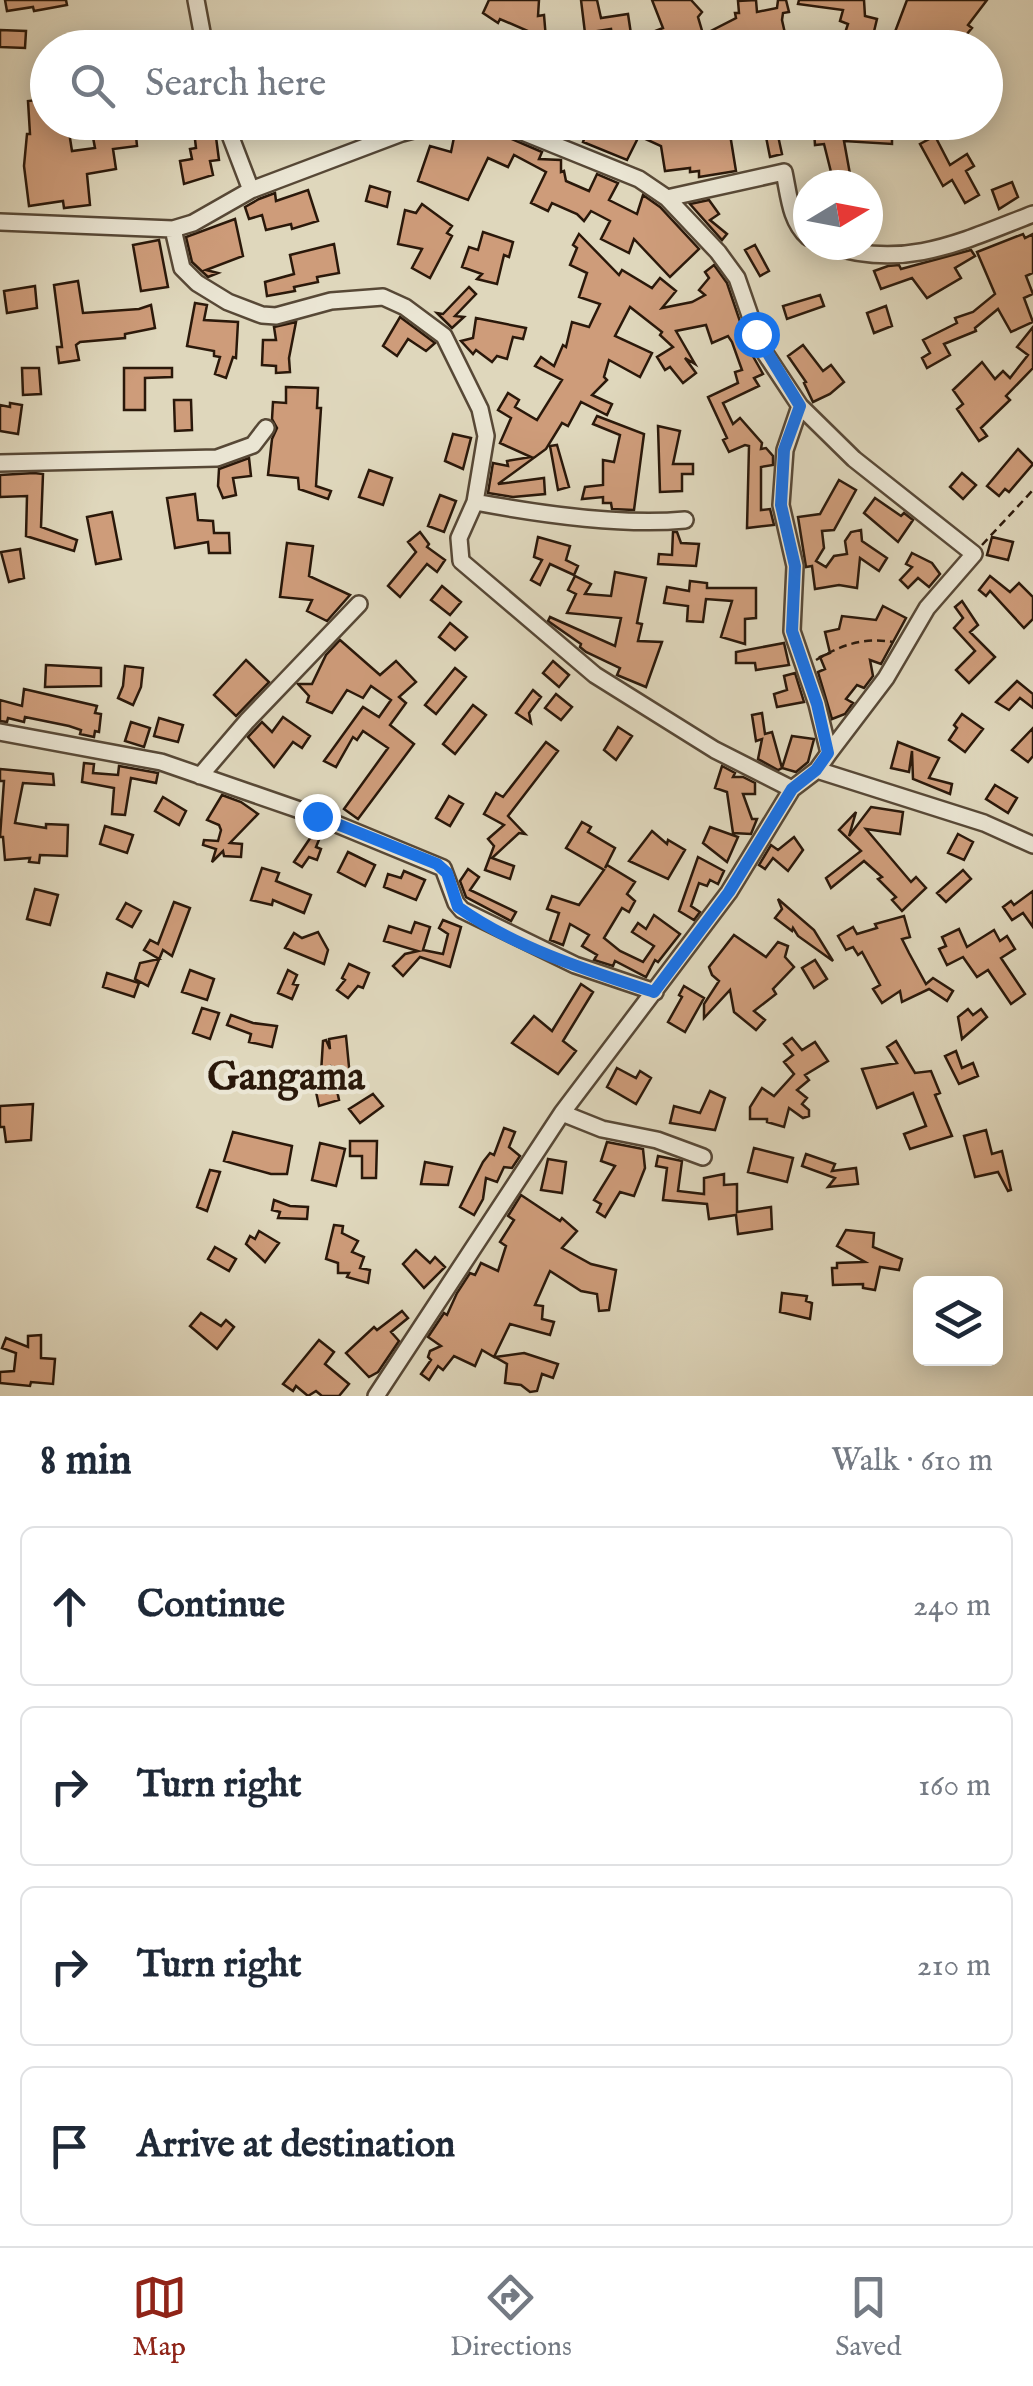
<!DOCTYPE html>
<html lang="en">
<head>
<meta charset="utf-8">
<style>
	:root { --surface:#fff; --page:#f2f2f3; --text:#1f2937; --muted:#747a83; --line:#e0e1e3; --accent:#8f2418 }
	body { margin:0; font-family:"IM FELL English",serif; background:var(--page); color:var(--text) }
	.controls { position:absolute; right:30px; bottom:30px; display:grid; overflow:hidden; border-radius:15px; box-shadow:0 5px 25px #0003 }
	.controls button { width:90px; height:90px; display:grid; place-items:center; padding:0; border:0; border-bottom:2px solid var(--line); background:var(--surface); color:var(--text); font:50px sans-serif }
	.compass { position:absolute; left:793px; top:170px; width:90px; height:90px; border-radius:50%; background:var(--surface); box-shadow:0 5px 25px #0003; rotate:80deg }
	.stop { position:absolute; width:30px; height:30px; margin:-22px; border:8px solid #1a73e8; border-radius:50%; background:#fff }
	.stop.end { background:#1a73e8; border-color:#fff; box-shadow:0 2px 10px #0008 }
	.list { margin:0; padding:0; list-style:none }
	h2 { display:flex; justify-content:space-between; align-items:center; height:130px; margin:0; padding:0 40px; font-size:42px }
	h2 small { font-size:32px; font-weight:400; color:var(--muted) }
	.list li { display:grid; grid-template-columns:65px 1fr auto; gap:30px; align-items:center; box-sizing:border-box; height:160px; margin:0 20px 20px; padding:0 20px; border:2px solid var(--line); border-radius:15px }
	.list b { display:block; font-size:38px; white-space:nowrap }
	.list em { font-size:32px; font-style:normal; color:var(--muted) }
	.icon { flex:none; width:55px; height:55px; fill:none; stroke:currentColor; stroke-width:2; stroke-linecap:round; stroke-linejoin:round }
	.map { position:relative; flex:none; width:1033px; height:1396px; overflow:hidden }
	.search { position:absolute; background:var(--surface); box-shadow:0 5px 25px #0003; left:30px; right:30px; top:30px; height:110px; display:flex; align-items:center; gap:25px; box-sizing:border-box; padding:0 35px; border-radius:55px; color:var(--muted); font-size:38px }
	.sheet { height:850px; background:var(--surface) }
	nav { display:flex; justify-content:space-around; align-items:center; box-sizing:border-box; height:140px; border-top:2px solid var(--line); background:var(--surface); font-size:28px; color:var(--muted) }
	nav a { display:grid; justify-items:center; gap:5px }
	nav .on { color:var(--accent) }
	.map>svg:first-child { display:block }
	.building { fill:#ce9c7a; stroke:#2a180a; stroke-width:2.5 }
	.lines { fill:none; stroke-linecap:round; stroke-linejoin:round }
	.street-casing { stroke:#574836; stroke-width:20 }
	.path { stroke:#2a180a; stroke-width:2.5; stroke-dasharray:8 5; stroke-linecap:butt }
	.street { stroke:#eae5d3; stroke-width:15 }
	.route { stroke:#1a73e8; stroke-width:12 }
	.labels { text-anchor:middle; stroke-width:9; stroke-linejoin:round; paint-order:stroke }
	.quarter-label { font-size:40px; font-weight:bold; fill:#2a180a; stroke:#eae5d3 }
</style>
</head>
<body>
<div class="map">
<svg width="1033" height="1396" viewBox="0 0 1033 1396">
	<rect width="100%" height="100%" fill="#dfd7bc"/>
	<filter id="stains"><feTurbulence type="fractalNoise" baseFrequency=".002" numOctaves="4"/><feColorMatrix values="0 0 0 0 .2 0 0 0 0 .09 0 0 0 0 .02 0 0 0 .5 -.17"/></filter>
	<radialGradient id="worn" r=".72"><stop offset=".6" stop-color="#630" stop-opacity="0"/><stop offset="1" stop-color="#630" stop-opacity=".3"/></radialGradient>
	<path class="building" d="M5 0H66L67 5 34 11 33 7 7 11Z
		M489 0H539L538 16 544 15 546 39 500 19 498 23 483 13Z
		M581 0H597L601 18 628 14 631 34 612 36 611 29 585 33Z
		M652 0H691L702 12 698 17 703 34 675 44 677 48H638L635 39 663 28Z
		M756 0 757 12 777 8 778 0H786L789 12 783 13 782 20 786 38 709 45 703 35 736 18 735 13H739L738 1Z
		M799 0H864L865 16 877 19 870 48H840L848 24 840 21 843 10 798 4Z
		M907 0H987L968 25 972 28 955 48 890 45Z
		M0 30 26 31 25 48 0 47Z
		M48 99V122H90L91 128 69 132 72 151 95 148 92 132 135 126 137 146 113 149 116 169 87 174 90 205 64 208 63 201 29 206 24 166 27 134H30L28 101Z
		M193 122H214L219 160 210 161 213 175 184 184 180 161 192 159 190 149 196 148Z
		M590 122H637L663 134 664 122H676L679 124 678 136 729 128 736 171 699 177V171L690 172V168L665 171 661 146 639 136 627 160 583 142Z
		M763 122H775L782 154 770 157Z
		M845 122 892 126V144L844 141 852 185H812L832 176 824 144 815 145 814 131 845 128Z
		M457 123 491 130 542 152 539 159 561 160V172L564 171 566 181 589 191 597 174 618 183 609 200 637 214 643 195 660 207 699 249 670 277 634 239 629 253 601 239 610 221 591 211 584 221 577 214 552 203 548 211 531 203 546 172 514 155 508 167 488 158 468 200 418 181 430 146 451 152Z
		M935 136 950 165 967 154 974 166 966 171 979 195 965 203 952 180 943 186 920 144Z
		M1012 182 1018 197 999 209 992 190Z
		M370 186 390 192 387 207 366 201Z
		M308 190 318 221 292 229 291 224 266 230 262 215 249 219 245 207 259 199 275 193 276 201Z
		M709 200 719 214 710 220 727 234 722 240 690 204Z
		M422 204 452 226 447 233 452 236 430 278 412 268 422 249 398 244 405 210 416 213Z
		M235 219 243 256 206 270 218 273 208 277 192 262 186 237Z
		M483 232 513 242 509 257 504 255 497 284 477 279 482 274 462 267 469 247 478 250Z
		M579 234 619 275 622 270 652 288 660 278 676 291 662 308 692 302 705 295 699 290 709 278 705 272 714 265 727 283 750 351 763 374 754 378 759 386 723 403 733 424 740 418 762 443 761 449 766 448 773 456V465L761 467V510L770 509 774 525 747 528 749 446 745 445 729 452 723 440 727 438 708 397 738 383 735 372 742 370 732 342 728 336 712 343 706 325 676 331 695 364 685 358 696 373 683 383 670 367 665 370 657 357 673 347 660 335 662 332 630 307 615 336 652 353 640 377 609 360 604 377 607 380 592 395 612 404 607 415 581 402 568 426 562 423 546 449 498 484 544 478 545 494 513 497 488 493 493 463 508 466 507 461 531 457 500 443 511 418 498 410 508 393 519 400 515 407 537 420 562 380 535 366 541 357 554 366 563 345 566 347 572 322 589 327 600 304 579 297 587 273 570 265 577 248 573 245Z
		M1023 234 1025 238 1033 234V273L1026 276 1033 294 1024 298 1033 322 1011 332 998 309 975 328 976 331 944 344 950 355 927 368 922 358 930 353 923 340 957 323 955 318 973 312 995 294 977 252Z
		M159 240 168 287 141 291 133 245Z
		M334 244 339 273 317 277 318 282 294 287 295 291 267 296 265 282 294 274 290 255Z
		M755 245 769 271 760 276 745 250Z
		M971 250 975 256 955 268 961 278 927 298 912 278 881 289 874 271 888 266 899 265 901 269Z
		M78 281 83 313 139 309 151 305 155 328 125 334V338L80 342 76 345 79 360 59 363 57 347H62L54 285Z
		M35 286 37 308 7 313 4 291Z
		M469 287 476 294 455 316 464 317 452 328 437 313 443 314Z
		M820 295 824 306 787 319 783 306Z
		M195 303 207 305 204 320 238 322 236 358 233 357 226 378 215 374 220 357 214 356V351L187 346Z
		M886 306 892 326 874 333 867 313Z
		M400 317 435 343 426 351 408 339 397 356 383 346Z
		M476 318 526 328 523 339 513 337 507 359 497 356 492 362 476 350 473 354 461 341 473 338Z
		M296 322 289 358 290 372 276 373V366L262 365 263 340H276L274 327Z
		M1033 327V368L1006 396 1010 400 981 428 987 436 979 441 957 409 963 404 953 390 982 362 995 379 1003 371 1010 378 1028 355 1017 347Z
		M803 345 823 371 831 365 844 382 830 394 813 402 804 383 806 382 788 356Z
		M22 368H39L41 394 23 395Z
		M124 368H172V377L145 378V410H124Z
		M286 387 318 388 317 408H321L316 486 331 491 328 499 299 489 298 478 268 475 272 439 277 428 272 419 273 402 286 403Z
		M174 400H191L192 430 175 431Z
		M10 403 22 405 18 434 0 431V405L10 407Z
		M597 416 644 434 634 510 612 509 611 503H603V497L582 499 585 487 603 485V460L614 462 620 435 593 424Z
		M658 426 680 431 673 464H693V474H682V491L660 492Z
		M453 434 471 438 463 469 445 461Z
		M557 445 569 487 558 490 550 446Z
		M1018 449 1033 464 1009 492 1005 489 999 496 987 486Z
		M249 458 251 476 233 478 236 495 223 498 218 486 219 469Z
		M369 470 392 478 383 505 359 497Z
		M34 473 43 474 41 527 77 540 74 551 26 536 27 496 0 497V475Z
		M962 473 976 485 963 499 950 487Z
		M839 480 856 490 834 530 822 531 824 548 816 561 826 567 834 556 847 554 845 541 851 532 861 530 862 541 887 558 879 571 860 558 857 588 839 585 815 589 812 566 806 567 798 517 820 514Z
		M195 494 198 520 213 521 214 533H229L230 553H209L208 542 175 548 167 498Z
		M440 495 456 501 444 532 428 526Z
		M875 498 901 516 904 513 913 520 898 542 864 513Z
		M112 512 121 559 96 564 87 517Z
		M420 532 429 544 427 547 445 560 437 572 427 564 400 597 388 586 416 552 408 542Z
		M673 532H677L681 543 699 544 696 566 658 564 659 554 672 555Z
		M538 537 570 546 566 560 578 566 574 575 550 564 540 585 531 580 542 560 534 557Z
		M992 537 1013 542 1008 560 987 555Z
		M287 543 313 546 309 576 350 595 327 621 307 611 312 600 280 597Z
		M20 549 24 578 9 582 1 552Z
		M912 553 932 563 940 574 929 587 918 578 908 588 900 580 912 567 906 564Z
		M615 572 646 578 637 623 642 624 638 641 662 642 646 687 617 675 620 668 586 652 580 647 581 644 548 621 550 617 615 646 621 618 567 613 576 594 568 590 575 576 591 584 585 594 611 596Z
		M990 576 1010 592 1019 583 1033 597V619L1024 628 990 591 986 596 979 590Z
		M690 581 707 583V588H756V618L745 619V644L721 637 732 601 706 599 703 622 687 621 688 606 664 603 667 587 689 591Z
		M442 586 461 602 450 615 431 600Z
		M962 601 978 625 970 632 995 657 969 683 956 670 975 651 954 628 963 618 955 607Z
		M883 606 906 618 881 664 870 660 873 676 864 688 857 685 846 699 853 703 845 714 832 719 818 672 825 669 820 657 830 653 825 632 839 629 842 616 876 620Z
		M450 623 467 637 455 650 439 637Z
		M340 640 380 675 396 661 416 682 399 697 406 703 390 725 414 744 358 819 344 809 388 748 363 731 357 740 353 737 336 767 324 761 363 707 379 717 391 700 371 686 363 698 347 690 332 713 307 702 309 696 298 684H312L326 655Z
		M784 643 789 665 756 670 755 663H736V652Z
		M246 660 269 682 236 716 214 695Z
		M553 661 569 675 559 687 543 673Z
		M46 665 101 668V686L45 687Z
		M125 666 143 668 141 687 133 705 118 698 123 686Z
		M455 668 466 677 436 714 425 705Z
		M795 673 804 702 777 707 774 694 787 690 784 676Z
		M1017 681 1033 694V708L1020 698 1009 710 996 702Z
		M24 689 97 706 95 713 101 714 99 732 95 731 94 737 80 734 81 730 69 726 25 717 24 722 8 718 7 722 0 721V700L22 706Z
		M533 690 541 697 529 713 531 723 516 713Z
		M556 694 572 707 561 720 545 708Z
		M473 705 486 715 455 754 443 744Z
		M762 713 765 734 772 732 782 768 778 770 758 759 762 739 756 741 752 715Z
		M962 714 983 729 965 752 949 740 957 728 954 725Z
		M283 717 310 736 302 748 293 742 274 767 248 737 262 722 272 732Z
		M159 718 183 725 178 742 154 736Z
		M131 722 150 728 144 747 125 741Z
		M618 727 632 736 616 760 604 750Z
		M1033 728V756L1028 762 1012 750Z
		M792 736 814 739 808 762 796 772 782 768Z
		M546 742 558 751 508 816 525 834 519 833 492 858 514 866 510 879 485 870 494 846 488 839 504 825 484 814 496 793 503 797Z
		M898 742 939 758 929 778 952 784 950 794 913 779 912 751 909 772 891 768Z
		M84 763 94 764 93 773 118 775 119 766 158 773 156 783 131 778 125 815 112 814 114 788 82 782Z
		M722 766 735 773 733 777H743L755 783V794H743L752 819H757L751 834 733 833 727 792 715 788Z
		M0 769 53 774 54 785 23 783 15 823 46 828V824L68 825 67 856 40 855 39 863 29 862 30 858 5 860 3 837H0L4 781H0Z
		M995 785 1017 798 1008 813 986 799Z
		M222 795 241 802 258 814 230 843 242 844 241 857 224 856 223 851 212 862 216 849 203 845 204 840 218 841 221 830 219 825 207 820Z
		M449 796 463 804 450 826 436 818Z
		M163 797 186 811 179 825 155 811Z
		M871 807 903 812 900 834 866 829 911 882 916 877 926 888 902 911 892 900 896 897 878 879 882 877 864 861 831 888 826 878 861 851 839 830 856 812 849 836Z
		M582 822 591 827 588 832 615 848 605 868 607 865 635 882 627 894 635 901 629 912 622 908 604 938 620 951 643 962 654 946 632 932 638 923 646 929 654 915 680 934 658 962 655 960 646 977 615 961 613 966 594 960 597 955 582 946 589 935 570 924 563 945 550 940 559 913 547 909 552 896 579 905 604 870 566 848Z
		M105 826 133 835 127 853 100 844Z
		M710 827 738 837 727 862 703 843Z
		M317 828 323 830 316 847 321 849 317 860 309 857 302 867 294 862Z
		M652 831 667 844 668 840 685 850 668 879 629 861Z
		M958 834 973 842 964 860 948 853Z
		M794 837 803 850 788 871 773 858 765 869 759 865 771 845 778 850Z
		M348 852 375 865 365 886 338 872Z
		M698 857 724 871 718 884 710 880 707 886 699 883 691 906 700 912 694 920 679 911Z
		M262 868 279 873 276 881 311 895 304 913 273 900 272 905 251 900Z
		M468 869 479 877 470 890 516 912 511 921 466 897 460 881Z
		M963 870 971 879 946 902 937 893Z
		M404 871 425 880 416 900 384 887 388 874 401 878Z
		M35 889 58 895 50 925 27 919Z
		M1033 891V927L1023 913 1012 920 1003 907 1011 901 1014 905Z
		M778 899 814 930 833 961 798 936 793 928 792 931 775 918 782 909Z
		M174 902 190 908 172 956 163 950 148 986 135 979 140 963 159 959 144 950 150 940 158 944Z
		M126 903 141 911 132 927 117 919Z
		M904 916 910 937 902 939 909 953 926 984 933 978 953 991 947 1001 929 989 902 1002 900 991 882 1003 873 989 880 985 862 952 858 955 853 947 846 950 838 936 853 927 857 934 877 928 875 924Z
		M443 920 461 927 450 967 420 957 403 976 393 966 405 954 418 951 384 941 389 926 411 933 415 922 430 927 423 950 443 954 448 934 439 928Z
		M959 929 967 947 994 930 1000 941 1007 936 1015 949 1001 958 1025 994 1011 1004 988 970 977 977 963 957 947 965 939 949 946 946 942 937Z
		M318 932 328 950 324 964 285 948 294 933 302 938Z
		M734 935 766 957 778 942 788 946 785 957 794 967 773 989 776 994 754 1011 765 1020 756 1030 734 1012 730 990 704 1018V1004L719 981 712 975 709 967Z
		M815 960 827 979 814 988 802 968Z
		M349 964 369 973 363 988 358 986 348 998 337 990 345 980 342 978Z
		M190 970 214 979 207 1000 182 992Z
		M288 970 297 975 293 984 298 985 292 999 278 993Z
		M107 973 139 983 134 997 103 987Z
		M581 984 593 992 563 1041 576 1051 558 1074 512 1043 534 1016 552 1031Z
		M684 986 704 998 685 1032 668 1022 682 997 679 995Z
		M202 1008 219 1013 210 1039 193 1033Z
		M968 1009 973 1015 981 1009 987 1017 962 1039 958 1017Z
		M231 1015 253 1023 277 1026 272 1047 249 1042 251 1034 227 1025Z
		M346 1036 350 1077 332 1067 339 1100 319 1106 315 1087 297 1085 299 1072 321 1073 323 1041 326 1040 330 1049 329 1039Z
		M792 1038 802 1050 815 1042 828 1061 805 1075 809 1080 797 1090 807 1098 802 1104 809 1110V1116L803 1118 789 1108 784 1127 767 1122V1119H750V1107L762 1088 774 1096 794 1074 784 1062 793 1055 784 1044Z
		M896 1041 915 1073 931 1071 940 1093 935 1095 952 1136 910 1149 904 1134 926 1126 913 1093 877 1108 862 1069 897 1063 887 1047Z
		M956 1051 962 1068 973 1063 978 1076 959 1084 945 1056Z
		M617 1068 636 1078 640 1071 651 1078 636 1104 607 1087Z
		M710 1091 725 1098 715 1130 670 1123 674 1106 700 1113Z
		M373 1094 383 1106 360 1123 349 1109Z
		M33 1104 31 1140 6 1142 4 1127H0V1106Z
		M504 1128 515 1132 509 1147 520 1156 512 1168 504 1167 497 1182 486 1178 483 1199 474 1215 460 1207 483 1162 490 1153 494 1155Z
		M986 1130 992 1154 1002 1151 1011 1190 1008 1191 998 1172 975 1177 964 1136Z
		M233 1132 292 1146 287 1174H271L224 1161Z
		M350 1141H377L376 1178H362V1156H350Z
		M607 1142 643 1149 645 1168 634 1196 620 1192 605 1217 597 1212 601 1204 594 1200 615 1166 601 1161Z
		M320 1143 345 1149 336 1186 312 1180Z
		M754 1148 793 1158 787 1182 748 1172Z
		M806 1154 835 1164 832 1171 856 1168 858 1184 828 1187 835 1178 802 1166Z
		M658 1156 682 1161 678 1191 704 1194V1178L724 1174V1185L737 1184V1212L771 1207 772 1229 738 1234 736 1215 709 1219 707 1204 663 1200 667 1168 656 1166Z
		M548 1159 566 1162 562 1193 541 1190Z
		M425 1162 452 1167 448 1185 421 1184Z
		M210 1170 220 1172 207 1211 197 1207Z
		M521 1195 560 1221 562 1218 577 1231 562 1248 591 1264 616 1270 609 1310 599 1311 597 1294 581 1291 550 1271 535 1305 543 1306 542 1319 554 1322 550 1335 510 1324 494 1357 482 1350 475 1366 454 1356 443 1370 438 1366 429 1380 421 1374 431 1360 428 1357 430 1351 441 1346 428 1337 444 1313 447 1315 457 1293 470 1273 475 1275 481 1263 498 1271 506 1246 500 1242 514 1220 508 1216Z
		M274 1200 290 1206 308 1207 307 1219 278 1218 280 1212 272 1210Z
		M334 1225 343 1226 342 1233 358 1241 352 1252 364 1257 360 1268 370 1270 368 1283 347 1277 349 1273H338V1263L326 1259Z
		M846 1230 874 1233 873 1247 902 1259 899 1270 880 1267 875 1290 863 1288V1284L833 1285 832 1268H837V1263L865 1262 837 1246Z
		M259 1231 279 1243 265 1262 246 1244 250 1236 255 1239Z
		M215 1247 236 1259 229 1271 208 1259Z
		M416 1250 430 1263 435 1257 445 1267 424 1288 403 1264Z
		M782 1293 807 1296 806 1301 812 1303 810 1319 780 1312Z
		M402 1311 408 1318 391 1332 399 1341 378 1372 369 1377 346 1353 374 1327 377 1330Z
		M201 1313 221 1326 226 1320 234 1327 217 1349 190 1326Z
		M41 1335V1358L55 1359 53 1384 31 1382 30 1386 0 1383V1372L14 1371 16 1353 2 1348 6 1338 28 1347V1336Z
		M319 1340 334 1352 325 1364 349 1384 339 1396H322L316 1391 308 1396 296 1386 293 1391 283 1384Z
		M524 1353 558 1364 553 1378 542 1374 537 1391 530 1392 521 1385 505 1383 507 1364 495 1357Z"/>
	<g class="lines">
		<g class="street-casing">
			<path id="street" d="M196 0 205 48
				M225 122 251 190
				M498 122 639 179 667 198 718 252 737 278 761 347 800 406 854 459 974 554 927 608 886 678 829 753
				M667 198 784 172C789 195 790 221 808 237
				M0 222 173 229 193 223 251 190 402 133 443 122
				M173 229 182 268 197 283 228 302 262 315 276 316 331 301 383 297 405 307 444 336 480 409 486 436 475 502 459 538 461 561 595 675 715 750 792 789
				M829 245C904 271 963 241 1033 214
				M0 463 217 458 253 445 266 428
				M475 502C539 514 621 526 685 520
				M0 732 161 762 317 816 443 868 456 903 462 910 575 965 655 992
				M817 770 984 823 1033 845
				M200 776 247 721 359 604
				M562 1113 602 1129 657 1140 703 1157
				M376 1396 562 1113 729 892 792 789 817 770 829 753 817 704 792 631 795 566 781 505 785 450 800 406"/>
		</g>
		<path class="path" d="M982 545 1033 490
			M816 660C841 645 863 637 893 642"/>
		<use href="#street" class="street"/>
	</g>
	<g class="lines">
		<path class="route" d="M317 816 437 864 447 873 458 907C515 948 589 971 654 992L729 892 792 789 816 770 828 753 817 704 792 631 795 566 781 505 784 450 800 406 756 334"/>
	</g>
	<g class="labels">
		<g class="quarter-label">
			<text x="286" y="1089">Gangama</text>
		</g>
	</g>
	<rect width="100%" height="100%" filter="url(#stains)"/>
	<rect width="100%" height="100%" fill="url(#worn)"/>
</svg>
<div class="controls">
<button><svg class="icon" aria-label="layers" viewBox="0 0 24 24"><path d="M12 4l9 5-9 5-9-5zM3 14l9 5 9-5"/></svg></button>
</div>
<svg class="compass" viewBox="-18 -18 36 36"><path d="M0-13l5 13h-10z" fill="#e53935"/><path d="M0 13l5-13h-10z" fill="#747a83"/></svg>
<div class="stop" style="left:756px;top:334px"></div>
<div class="stop end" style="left:317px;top:816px"></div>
<div class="search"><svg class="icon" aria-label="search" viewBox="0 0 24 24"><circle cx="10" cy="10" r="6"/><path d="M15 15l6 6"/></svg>Search here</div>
</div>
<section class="sheet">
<h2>8 min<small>Walk · 610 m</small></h2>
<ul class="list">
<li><svg class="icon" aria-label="ahead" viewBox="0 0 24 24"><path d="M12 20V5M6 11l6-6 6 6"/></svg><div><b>Continue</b></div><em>240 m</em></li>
<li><svg class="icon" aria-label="right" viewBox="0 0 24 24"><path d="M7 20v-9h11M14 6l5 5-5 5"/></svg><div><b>Turn right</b></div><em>160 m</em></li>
<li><svg class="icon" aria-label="right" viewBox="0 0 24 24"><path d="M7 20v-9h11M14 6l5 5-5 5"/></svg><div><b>Turn right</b></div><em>210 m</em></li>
<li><svg class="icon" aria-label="arrive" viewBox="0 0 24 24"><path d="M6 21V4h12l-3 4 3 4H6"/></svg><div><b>Arrive at destination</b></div></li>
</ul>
</section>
<nav>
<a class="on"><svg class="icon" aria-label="map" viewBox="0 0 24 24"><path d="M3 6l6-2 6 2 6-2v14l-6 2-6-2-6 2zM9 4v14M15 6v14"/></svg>Map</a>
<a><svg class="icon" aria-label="directions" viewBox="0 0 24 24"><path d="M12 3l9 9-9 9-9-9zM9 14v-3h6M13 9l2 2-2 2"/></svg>Directions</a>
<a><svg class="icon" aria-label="saved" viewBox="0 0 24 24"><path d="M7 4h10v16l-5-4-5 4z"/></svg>Saved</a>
</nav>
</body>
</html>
